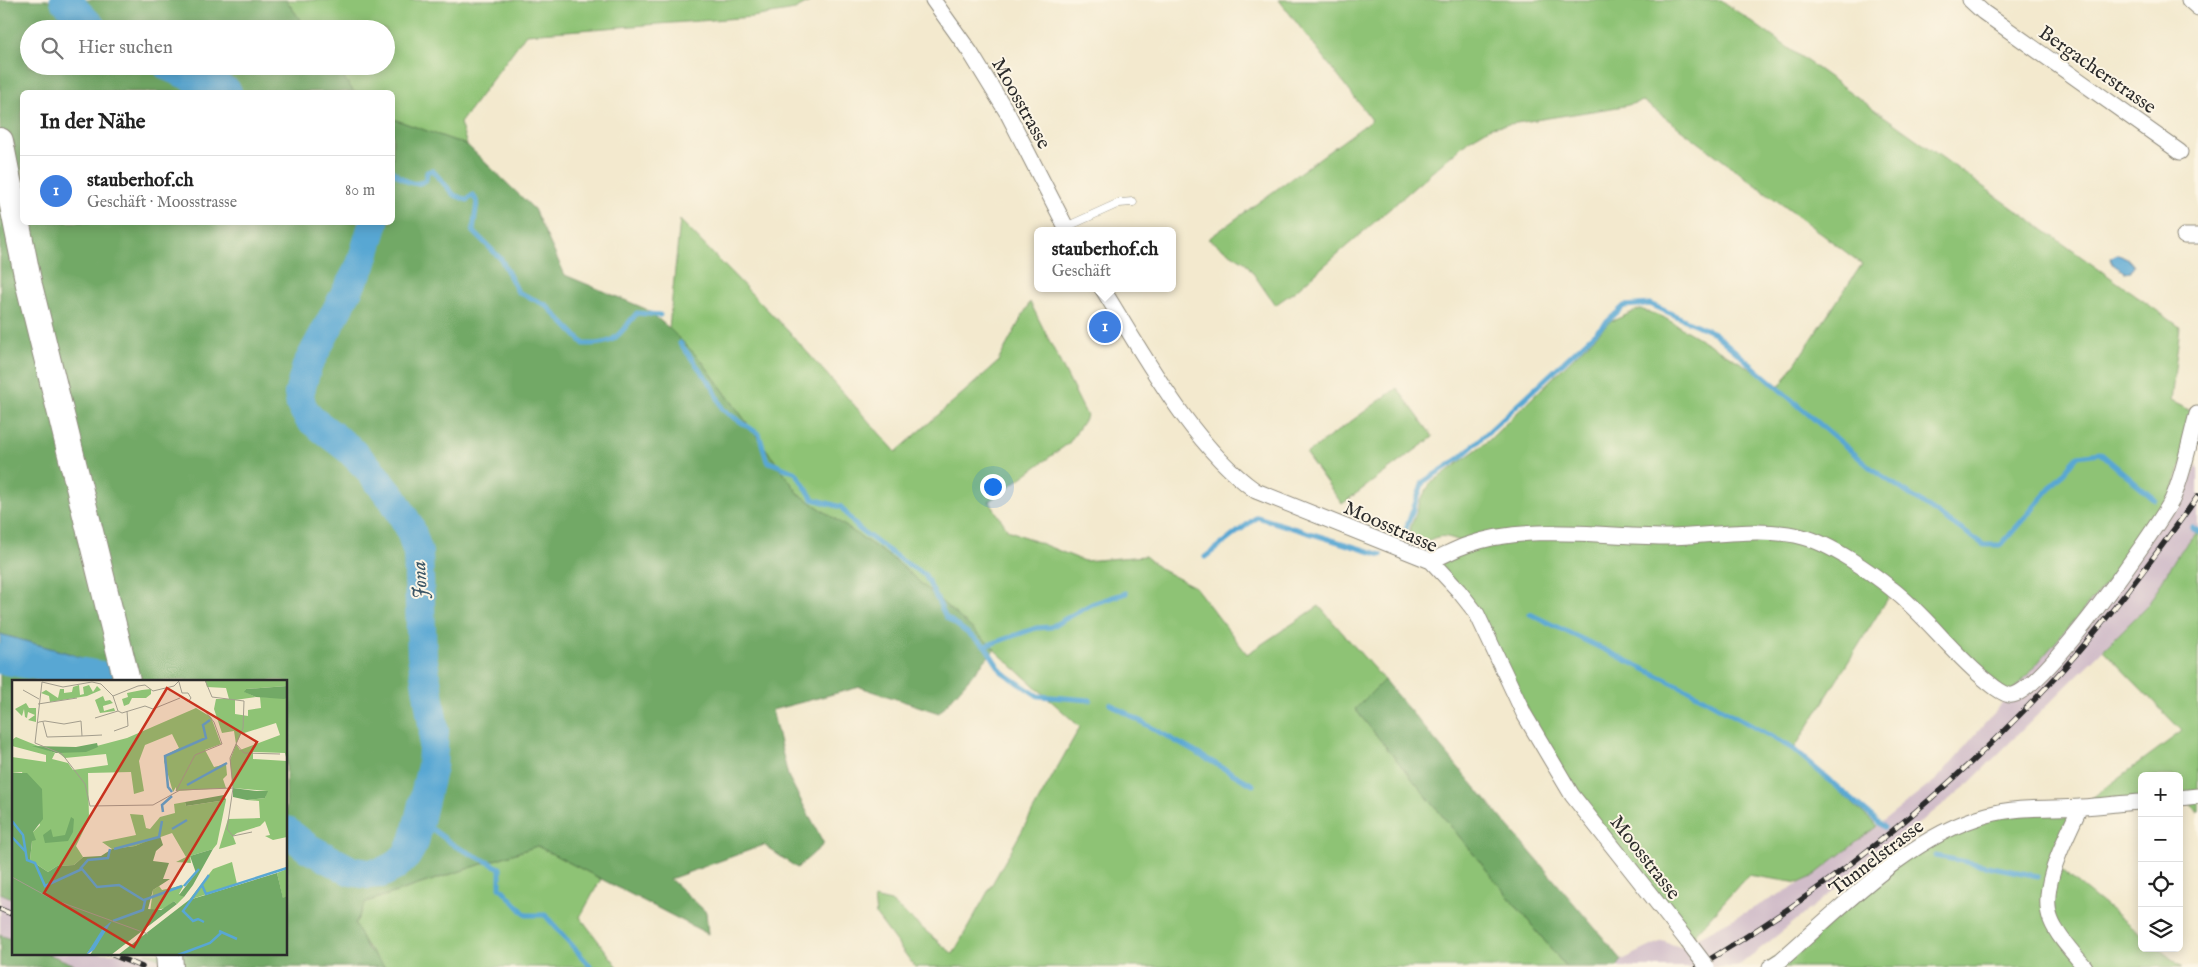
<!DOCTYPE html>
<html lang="de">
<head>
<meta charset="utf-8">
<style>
	:root { --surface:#fff; --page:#f6f6f6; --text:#222; --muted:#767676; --line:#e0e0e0; --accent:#c8321e }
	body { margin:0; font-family:"IM FELL English",serif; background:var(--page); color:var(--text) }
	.controls { position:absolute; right:15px; bottom:15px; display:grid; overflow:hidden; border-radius:8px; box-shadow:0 2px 12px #0003 }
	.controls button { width:45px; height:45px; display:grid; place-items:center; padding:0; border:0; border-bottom:1px solid var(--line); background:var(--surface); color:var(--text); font:25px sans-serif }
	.you { position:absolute; left:992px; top:486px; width:18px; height:18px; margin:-12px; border:4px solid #fff; border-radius:50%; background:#1a73e8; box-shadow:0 0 0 8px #1a73e833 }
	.badge { display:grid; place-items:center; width:32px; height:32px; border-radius:50%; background:var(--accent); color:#fff; font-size:16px; font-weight:700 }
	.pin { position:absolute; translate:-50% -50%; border:2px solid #fff; box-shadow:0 1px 5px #0006 }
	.popup { position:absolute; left:1034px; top:227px; width:142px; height:65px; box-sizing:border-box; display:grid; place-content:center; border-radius:8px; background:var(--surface); filter:drop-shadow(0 1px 4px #0005); font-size:16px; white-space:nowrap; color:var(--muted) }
	.popup b { font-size:19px; color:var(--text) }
	.popup::after { content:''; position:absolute; left:50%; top:100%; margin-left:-10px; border:10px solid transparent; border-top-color:var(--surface) }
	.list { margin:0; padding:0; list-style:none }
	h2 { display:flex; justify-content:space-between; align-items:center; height:65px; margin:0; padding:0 20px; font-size:21px }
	h2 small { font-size:16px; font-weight:400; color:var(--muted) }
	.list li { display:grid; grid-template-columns:32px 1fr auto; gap:15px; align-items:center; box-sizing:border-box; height:70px; padding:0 20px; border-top:1px solid var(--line) }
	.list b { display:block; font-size:19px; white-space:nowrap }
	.list p { margin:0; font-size:16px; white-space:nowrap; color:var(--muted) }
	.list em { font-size:16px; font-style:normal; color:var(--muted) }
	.icon { flex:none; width:28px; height:28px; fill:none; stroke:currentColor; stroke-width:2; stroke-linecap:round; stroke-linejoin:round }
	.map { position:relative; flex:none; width:2198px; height:967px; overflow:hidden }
	.search { position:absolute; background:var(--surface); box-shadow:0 2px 12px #0003; left:20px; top:20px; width:375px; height:55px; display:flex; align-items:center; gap:12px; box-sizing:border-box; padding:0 18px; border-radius:28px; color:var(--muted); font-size:19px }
	.panel { position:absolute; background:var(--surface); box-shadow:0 2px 12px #0003; left:20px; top:90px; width:375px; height:135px; border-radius:8px }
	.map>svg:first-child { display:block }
	.industrial { fill:#d1bdc9 }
	.green { fill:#8ec375; stroke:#5c7750 }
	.forest { fill:#72a966; stroke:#4e6a48 }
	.water { fill:#59a7d3; stroke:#42697f }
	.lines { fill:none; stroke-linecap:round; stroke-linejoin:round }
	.stream { stroke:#59a7d3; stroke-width:5 }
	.river { stroke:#59a7d3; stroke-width:30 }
	.service-casing { stroke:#8f8a7c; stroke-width:9 }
	.minor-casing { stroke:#8f8a7c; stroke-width:17 }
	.trunk-casing { stroke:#8f8a7c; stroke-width:28 }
	.service { stroke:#fff; stroke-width:8 }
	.minor { stroke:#fff; stroke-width:15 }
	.trunk { stroke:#fff; stroke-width:26 }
	.rail-casing { stroke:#2b2b2b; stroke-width:5.5 }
	.rail { stroke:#fcf5e5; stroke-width:4; stroke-dasharray:11; stroke-linecap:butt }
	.minor-bridge-casing { stroke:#8f8a7c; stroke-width:17; stroke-linecap:butt }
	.minor-bridge { stroke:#fff; stroke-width:15 }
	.labels { text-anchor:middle; stroke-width:4; stroke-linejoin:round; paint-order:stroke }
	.street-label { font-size:20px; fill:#2b2b2b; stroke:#fcf5e5 }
	.water-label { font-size:21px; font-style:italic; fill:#3b5666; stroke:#fcf5e5 }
	.inset-river { fill:none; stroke:#59a7d3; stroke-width:2.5 }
	.inset-road { fill:none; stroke:#a39d8d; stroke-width:1 }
	.view { fill:#c8321e; fill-opacity:0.15; stroke:#c8321e; stroke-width:2.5 }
	.inset-edge { fill:none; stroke:#2b2b2b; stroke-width:2.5 }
</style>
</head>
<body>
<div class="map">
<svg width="2198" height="967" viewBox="0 0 2198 967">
	<rect width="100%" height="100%" fill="#fcf5e5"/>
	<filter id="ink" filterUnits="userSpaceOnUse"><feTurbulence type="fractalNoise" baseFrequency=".02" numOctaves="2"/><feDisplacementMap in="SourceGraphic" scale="10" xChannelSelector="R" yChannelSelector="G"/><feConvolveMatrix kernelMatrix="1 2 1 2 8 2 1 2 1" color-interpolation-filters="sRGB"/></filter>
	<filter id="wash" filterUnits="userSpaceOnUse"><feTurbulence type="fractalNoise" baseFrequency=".0096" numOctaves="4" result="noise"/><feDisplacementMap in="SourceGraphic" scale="20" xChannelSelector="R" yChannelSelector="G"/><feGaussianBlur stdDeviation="1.12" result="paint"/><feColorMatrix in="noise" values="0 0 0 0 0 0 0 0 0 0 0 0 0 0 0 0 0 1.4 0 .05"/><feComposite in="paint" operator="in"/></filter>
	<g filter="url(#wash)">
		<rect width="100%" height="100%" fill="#f3e9ce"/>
		<path class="industrial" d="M2198 464V530L2176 557 2148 605 1966 786 1737 967H1617L1622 960 1662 941 1680 947 1812 877 1937 779 2173 506Z
			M0 893 14 899V940L0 935Z
			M46 953H146L179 967H80Z"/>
		<path class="green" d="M286 0H813L795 10 752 17 526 34 460 123 467 145 393 119 392 92H354L335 66H386V29H307Z
			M1279 0H1721L2180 327 2171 401 2197 414 2165 515 2010 695 1893 590 1794 749 1877 826 1812 877 1799 883 1748 875 1688 942 1572 795 1477 614 1431 561 1467 544C1445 535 1439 532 1419 547L1406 540 1421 499 1430 484 1488 441 1610 322 1640 309 1663 317 1780 386 1862 264 1643 101 1624 106 1491 127 1469 140 1295 291 1275 305 1246 263 1208 239 1372 120Z
			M680 220 790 333 896 452 997 363 1030 302 1087 416 1069 443 989 501 1008 530 1084 561 1145 556 1162 570 1195 587 1247 654 1319 606 1384 680 1355 709 1566 967H915L876 915 874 898 891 902 953 954 1080 727 897 562 799 494 701 360 669 328Z
			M1397 388 1433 437 1342 504 1306 454Z
			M2198 530V812L2182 798H2179V776H2142V802L2080 807 2055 865 2142 935V948H2158L2182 967H1763L1925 842 1967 822 2080 807 2182 731 2103 650 2148 605 2176 557Z
			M537 846 601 879 580 917 618 967H385C372 953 362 942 355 924L366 902Z"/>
		<path class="forest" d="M0 0H286L307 29H29V66H335L354 92H22V222H392L393 119 467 145 534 209 565 275 646 309 669 328 701 360 799 494 897 562 995 649 939 713 860 687 772 710 788 776 824 844 797 868 764 845 670 879 706 912 708 934 537 846 366 902 355 924 367 948 385 967H179L146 953H286V681H14V899L0 893V665L100 675 86 660 71 654 0 634Z
			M1384 680 1622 960 1617 967H1566L1355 709Z
			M0 935 14 940V953H46L80 967H0Z"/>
		<path class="water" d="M2117 254 2129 260 2134 266 2131 271 2124 272 2111 263 2110 258Z
			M0 634 71 654 86 660 101 676 0 665Z"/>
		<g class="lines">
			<path class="stream" d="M392 171C402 179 414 189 426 180L427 172 432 170 454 195 467 200 473 195 477 202 473 231 501 259 518 292 546 305 584 344C617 345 617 336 637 313L660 315
				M680 343 713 387 723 410 759 434 767 461 796 473 813 499 841 507 859 529 904 562 925 575 946 617 985 646 1036 628 1051 627 1092 604 1126 593
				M2192 527 2198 531
				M1403 537 1423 482 1460 458 1624 306 1650 304 1714 333 1872 469 1984 545H2001L2078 456 2100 453 2155 500
				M1205 557 1257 517 1381 555
				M1530 614 1692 692 1793 749 1884 827
				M985 646 1002 672 1038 696 1090 700
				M1110 704 1253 785
				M420 820 455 846 500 868V887L526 915H545L591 967
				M1936 856 2038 876"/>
			<path class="river" d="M65 0 93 29
				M168 66 227 92
				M0 659 101 676 112 681
				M286 831 308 848 351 871 368 874 381 873 395 866 406 856 414 842 432 766 434 731 422 655 418 553 410 528 393 499 368 468 348 448 309 418 301 405 299 394 307 366 361 265 374 222"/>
		</g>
	</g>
	<g filter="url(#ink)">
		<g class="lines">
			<g class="service-casing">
				<path id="service" d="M1066 227 1119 203 1133 202"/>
			</g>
			<g class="minor-casing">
				<path id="minor" d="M933 0 970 52 1008 114 1068 231
					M1970 0 1983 12 2180 152
					M2189 0 2198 8
					M2184 236H2198
					M1102 288C1144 355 1192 446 1256 491L1431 561 1458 590 1477 614 1524 714 1572 795 1688 942
					M1431 561C1443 556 1455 549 1467 545 1527 523 1606 537 1669 537 1713 536 1760 526 1803 537 1829 543 1871 572 1892 589 1927 616 1953 655 1988 682 1994 687 2001 693 2009 695 2036 702 2157 528 2172 500 2184 474 2189 442 2197 414
					M2179 798 2198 796
					M2080 807C2067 837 2038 887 2051 920 2057 936 2074 954 2085 967
					M1770 967 1781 960C1841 908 1909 836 1987 815 2018 806 2049 809 2081 807 2101 806 2122 803 2142 802"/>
			</g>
			<g class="trunk-casing">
				<path id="trunk" d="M0 141 29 285 127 681
					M169 953 170 967"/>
			</g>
			<use href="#service" class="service"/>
			<use href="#minor" class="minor"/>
			<use href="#trunk" class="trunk"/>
			<g class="rail-casing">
				<path id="rail" d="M0 909 14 915
					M108 953 142 967
					M1697 967C1834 886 1958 785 2065 667 2113 613 2156 555 2198 496"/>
			</g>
			<use href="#rail" class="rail"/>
			<g class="minor-bridge-casing">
				<path id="minor-bridge" d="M1688 942 1707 967"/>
			</g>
			<use href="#minor-bridge" class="minor-bridge"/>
		</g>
	</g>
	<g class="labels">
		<g class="street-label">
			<text transform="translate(2098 69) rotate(35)" y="7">Bergacherstrasse</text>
			<text transform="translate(1022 103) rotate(61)" y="7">Moosstrasse</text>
			<text transform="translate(1391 526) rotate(24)" y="7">Moosstrasse</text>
			<text transform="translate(1646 857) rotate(52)" y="7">Moosstrasse</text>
			<text transform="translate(1876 857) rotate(-37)" y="7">Tunnelstrasse</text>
		</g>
		<g class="water-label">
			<text transform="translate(419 580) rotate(-93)" y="7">Jona</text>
		</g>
	</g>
	<g transform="translate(12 680)">
		<rect width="275" height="275" fill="#f3e9ce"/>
		<path d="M193 0H275V6L234 9 233 12 244 17 223 20V34L236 36V30L249 28 248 17 275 18V157L261 160 253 156 258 155 253 141 248 146 225 153 221 156 224 164 207 169 216 139 248 138 247 121 235 120 253 118 255 111 221 108 218 80 224 64 222 51 210 53 202 29 204 19H217L214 8 195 7ZM264 43 268 55 228 70 224 64 229 54ZM241 72 273 73 275 81 241 79ZM67 5 68 15 72 14 71 7 77 5 81 12 85 6 89 10 75 16 38 22 37 16 29 13 34 10 46 18 48 9H52V13L60 12 61 7ZM130 10 139 9V14L134 18H120L117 24 112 26 110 19 116 17 115 13ZM91 16 93 21 98 20 101 23 91 26 92 31 102 28 103 31 88 33 83 20ZM14 23 17 28H24V42L16 40 23 35 16 32 15 38 13 37 12 29 10 36 3 29ZM184 28 199 37 209 64 193 70 202 87 214 84 215 95 211 99 214 108 164 111V107L161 112 152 81 154 75 167 68 160 54 133 65 127 81 132 111 122 114 119 92 76 93 77 139 64 166 71 177 62 185 45 186 36 192 18 180 21 152 28 145 10 92 0 93V77L34 82V75L0 66V60L4 57 43 73 40 79 56 83 61 90 96 85 94 74 53 78 44 71 62 72 115 58ZM214 120 205 164 201 169 178 176 179 183 164 182 174 177 160 153 123 166 100 169 90 162 124 155 118 134 131 135 134 148 138 149 148 137 163 133 162 124 173 122 174 126ZM220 182 225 204 177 220 201 189ZM275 189V216L271 219 265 193ZM172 205 167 214 172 217 165 224 162 221 153 228 138 232 141 210 147 206 150 210Z" fill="#8ec375" fill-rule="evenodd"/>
		<path d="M275 6V18L272 19 244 17 232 12 234 9ZM85 63 86 67 74 72 44 73 20 66 64 67ZM0 93H15L30 109 31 139 21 152 24 160 20 161 18 180 36 192 45 186 62 185 71 177 89 176 100 169 123 166 148 156 151 165 144 171 141 181 157 183 151 199H158L141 210 136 229 149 230 162 221 165 224 99 275H78L98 242 74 275H0ZM221 108 245 111H256L253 118 235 120 221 117ZM212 115 214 120 174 126 173 122ZM59 137 62 139 61 152 56 161 33 163 31 155 39 149 41 157 53 155ZM201 169 181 205 172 217 167 215 184 193 178 176ZM265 193 271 218 275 216V275H106L177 220Z" fill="#72a966"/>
		<path d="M100 241 82 270 74 275 91 248Z" fill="#59a7d3"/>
		<path class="inset-river" d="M175 105 215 83M160 112 156 107 153 76 194 58 191 45 198 40M151 132 150 125 160 116M0 141 11 155 15 180 23 183 33 206 70 189 85 207 107 205 133 221 131 230 101 241M160 149 175 140M0 157 13 171M102 169 147 157 150 141M68 189 76 180 96 178 98 169M190 205 194 214 275 188M172 206 187 189M132 220 170 206M192 242 186 239 181 241 171 231 197 195M207 251 225 259M166 275 198 263 209 253"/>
		<path class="inset-road" d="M193 0 200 17 232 21 231 48 218 78 221 108 215 149 221 156 240 152M30 2 23 63 50 74 73 104 78 126 141 125 168 110 221 108M30 2 51 7 80 2 89 4 101 16 106 31 110 33 133 26 141 29 168 18M167 2 170 13H176L179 18 176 22M11 10 27 19M141 11 162 6 168 0M101 16 126 6 133 5 141 11M26 24 65 18M83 38 106 31M25 43 27 42 33 41 52 44 69 41 70 56 35 57 31 42M102 51 116 46 115 31M70 56 90 55M224 64 232 73 268 74M164 111 183 75 210 64 202 42 193 31M0 197 40 219 136 254"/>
		<path class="view" d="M155 8 245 62 122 267 32 213Z"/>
		<rect width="275" height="275" class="inset-edge"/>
	</g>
</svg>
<div class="controls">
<button>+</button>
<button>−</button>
<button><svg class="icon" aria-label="locate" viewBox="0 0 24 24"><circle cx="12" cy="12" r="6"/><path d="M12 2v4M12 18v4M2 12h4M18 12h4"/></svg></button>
<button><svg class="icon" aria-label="layers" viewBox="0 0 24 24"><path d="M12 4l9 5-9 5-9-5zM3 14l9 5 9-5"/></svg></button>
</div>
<div class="you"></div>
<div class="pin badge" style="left:1105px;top:327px;background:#3f7fe0">1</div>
<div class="popup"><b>stauberhof.ch</b>Geschäft</div>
<div class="search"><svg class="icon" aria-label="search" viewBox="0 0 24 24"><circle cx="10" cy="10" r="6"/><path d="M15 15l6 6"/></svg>Hier suchen</div>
<section class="panel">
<h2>In der Nähe<small></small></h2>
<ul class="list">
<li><span class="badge" style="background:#3f7fe0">1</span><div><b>stauberhof.ch</b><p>Geschäft · Moosstrasse</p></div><em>80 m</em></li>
</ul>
</section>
</div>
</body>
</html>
